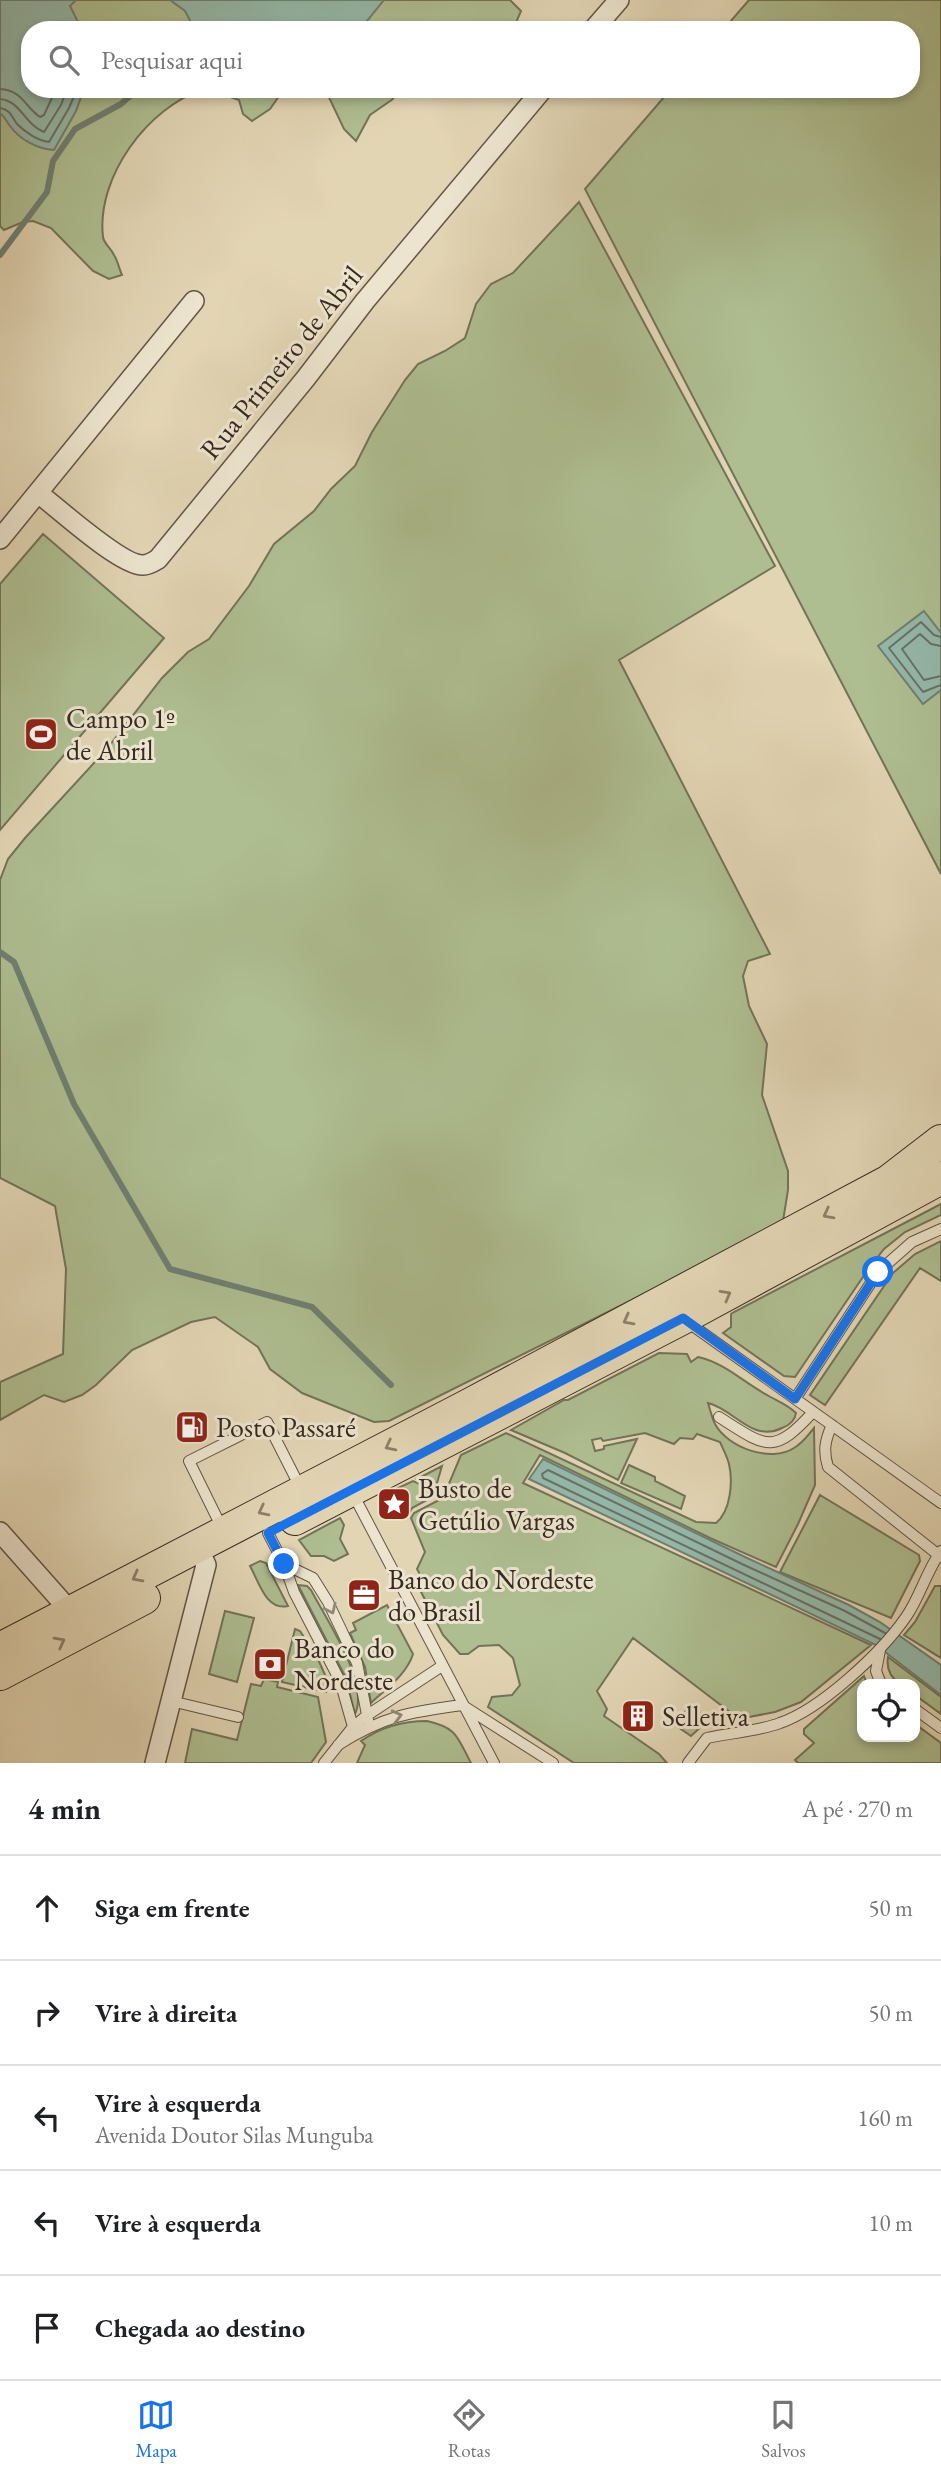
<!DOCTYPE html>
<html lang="pt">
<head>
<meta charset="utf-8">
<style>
	:root { --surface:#fff; --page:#f2f2f2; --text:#202124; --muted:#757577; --line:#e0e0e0; --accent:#1a73e8 }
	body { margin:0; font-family:"EB Garamond",serif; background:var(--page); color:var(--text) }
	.controls { position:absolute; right:21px; bottom:21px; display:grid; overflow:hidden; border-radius:14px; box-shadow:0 4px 10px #0003 }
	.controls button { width:63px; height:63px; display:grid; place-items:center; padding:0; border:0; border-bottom:2px solid var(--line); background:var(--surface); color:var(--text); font:35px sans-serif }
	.stop { position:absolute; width:21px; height:21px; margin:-16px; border:5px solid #1a73e8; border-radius:50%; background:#fff }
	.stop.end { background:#1a73e8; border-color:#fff; box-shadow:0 2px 7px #0008 }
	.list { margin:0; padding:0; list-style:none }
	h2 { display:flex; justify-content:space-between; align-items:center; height:91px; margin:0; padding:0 28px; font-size:30px }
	h2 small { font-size:23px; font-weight:400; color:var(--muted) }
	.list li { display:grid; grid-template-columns:46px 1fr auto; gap:21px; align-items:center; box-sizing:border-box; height:105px; padding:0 28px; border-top:2px solid var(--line) }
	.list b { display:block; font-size:26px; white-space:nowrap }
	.list p { margin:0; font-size:23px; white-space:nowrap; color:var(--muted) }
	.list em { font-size:23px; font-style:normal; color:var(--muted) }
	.icon { flex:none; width:38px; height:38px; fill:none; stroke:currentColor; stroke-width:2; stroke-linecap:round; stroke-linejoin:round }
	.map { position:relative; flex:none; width:941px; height:1763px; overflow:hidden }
	.search { position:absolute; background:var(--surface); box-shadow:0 4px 10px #0003; left:21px; right:21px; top:21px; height:77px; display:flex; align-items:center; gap:18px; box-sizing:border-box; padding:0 24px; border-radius:28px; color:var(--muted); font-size:26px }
	.sheet { height:616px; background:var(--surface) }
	nav { display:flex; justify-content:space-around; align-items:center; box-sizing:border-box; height:98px; border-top:2px solid var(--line); background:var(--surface); font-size:19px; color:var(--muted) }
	nav a { display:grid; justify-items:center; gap:4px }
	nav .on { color:var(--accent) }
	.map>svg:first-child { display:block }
	.green { fill:#aebe91; stroke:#727459; stroke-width:2 }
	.water { fill:#95b9aa; stroke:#6f8073; stroke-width:2 }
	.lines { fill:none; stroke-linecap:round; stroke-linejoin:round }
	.shore { stroke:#667266; stroke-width:2 }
	.stream { stroke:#6f8073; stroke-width:6 }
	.lane-casing { stroke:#625546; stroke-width:12 }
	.street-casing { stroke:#625546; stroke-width:22 }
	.primary-casing { stroke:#372a21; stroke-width:34 }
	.lane { stroke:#ece4ce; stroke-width:10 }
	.street { stroke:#ece4ce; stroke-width:19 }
	.primary { stroke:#e2d5b4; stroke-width:32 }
	.oneway { stroke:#8c806a }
	.oneway2 { stroke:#928778 }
	.route { stroke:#1a73e8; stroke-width:9 }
	.labels { text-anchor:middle; stroke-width:6; stroke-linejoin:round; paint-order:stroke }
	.street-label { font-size:28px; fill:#372a21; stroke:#ece4ce }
	.poi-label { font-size:28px; fill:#372a21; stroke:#ece4ce; text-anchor:start }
</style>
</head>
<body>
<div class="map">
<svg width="941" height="1763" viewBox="0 0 941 1763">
	<rect width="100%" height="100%" fill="#e2d5b4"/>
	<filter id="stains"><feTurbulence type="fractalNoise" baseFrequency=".00286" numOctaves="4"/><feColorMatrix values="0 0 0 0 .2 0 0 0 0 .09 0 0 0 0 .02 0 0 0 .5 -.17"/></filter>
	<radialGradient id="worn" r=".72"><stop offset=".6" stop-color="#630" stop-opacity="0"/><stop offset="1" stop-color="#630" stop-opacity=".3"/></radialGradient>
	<path class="green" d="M0 0H510L521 11 515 25 508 30H30V89H204C148 107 96 177 103 237 104 244 111 248 114 255 118 261 119 269 122 275L109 279 93 271 51 228 33 221 23 222 4 230 0 226Z
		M749 0H941V874L585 189 671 89H911V30H723Z
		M208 89H284L270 109 252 121 243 114 239 100Z
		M325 89H395L393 99 370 115 356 141 344 129Z
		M579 202 775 566 619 660 770 954 748 961 743 976 749 1006 767 1044 762 1095 788 1171V1190L783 1221 660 1286 389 1421 374 1422 302 1393 270 1369 258 1347 215 1317 191 1322 132 1350 96 1385 82 1395 64 1402 44 1395 0 1420V1382L63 1354 66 1269 55 1206 0 1178V880L8 859 25 838 106 750 162 678 188 652 209 639 249 586 274 544 314 511 331 489 355 466 372 432 405 380 418 364 445 351 465 338 476 304 491 284 513 273Z
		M43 534 164 638 0 830V584Z
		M941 1204V1215L905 1232 884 1249 867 1271 795 1377 784 1376 723 1333 731 1327V1314L734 1312Z
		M941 1241V1281L920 1268 825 1405 810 1395 893 1273 915 1254Z
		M659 1353 687 1354 691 1362 698 1357C725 1363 743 1382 767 1395 777 1401 787 1404 796 1413 795 1421 790 1425 782 1428 752 1443 734 1409 708 1403 710 1409 712 1418 715 1424 728 1448 771 1463 794 1448 803 1443 808 1435 814 1428L815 1485 798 1524 776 1567 710 1538 540 1455 523 1483 871 1645 801 1702 775 1712 739 1719 633 1638 597 1691 607 1709 604 1716 659 1754 667 1763H574L488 1707 492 1697 512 1695 520 1685 513 1658 499 1645 479 1646 468 1654H460L443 1635 418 1586 424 1582 417 1569 425 1552 411 1518 414 1513 443 1498 461 1455 506 1433 696 1522 716 1523C731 1511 733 1481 729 1464 727 1456 723 1449 720 1442L697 1434 693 1439 680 1438 674 1444 645 1433 603 1441 601 1438 592 1440 595 1451 604 1449V1446L637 1439 618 1480 565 1453 511 1430 564 1400H568Z
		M629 1465 655 1477V1481L685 1496 681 1509 621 1483Z
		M442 1466 437 1483 440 1493 412 1508 407 1517 403 1510 384 1503 383 1496 394 1490 397 1498 402 1496 398 1488 413 1481 422 1485 423 1482 417 1479Z
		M820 1495 919 1555 920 1561 891 1618 780 1572Z
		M340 1518 344 1525 340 1539 348 1554 334 1561 324 1556H311L299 1540Z
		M260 1561 266 1563 288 1606C266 1611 259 1582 250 1566Z
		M298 1585 307 1586 311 1590C326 1619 370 1683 355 1714L346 1678Z
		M935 1586H941V1658L904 1635 915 1622Z
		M387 1605 413 1654C407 1674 386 1689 371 1703L365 1667 350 1633 356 1630 353 1623Z
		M225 1611 254 1618 237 1682 209 1674Z
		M295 1629 300 1631 317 1657 330 1686 326 1692 282 1682Z
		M888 1657 941 1697V1714L915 1695V1684H900C890 1677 886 1669 888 1657Z
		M864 1676 867 1684H862V1737H915V1724L941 1743V1763H798L795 1760 814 1743 804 1734V1729Z
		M264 1679 278 1682 277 1687 318 1697 326 1742 311 1763H185L192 1729 237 1740 251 1684 261 1686Z
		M691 1704 705 1719 704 1724 691 1736 675 1725Z
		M427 1721C458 1728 457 1737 471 1763H357L365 1745 361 1741C381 1727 403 1721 427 1721Z"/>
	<path class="water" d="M0 0H76L70 6 82 30H30V89H84L76 111 54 150C38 149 20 140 10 126 6 121 5 117 0 113Z
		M170 0H384L367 21 351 30H195L185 11Z
		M924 611 941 633V690L923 704 878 646Z
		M543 1459 745 1557 849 1605 880 1622 941 1665V1695L876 1645 529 1479Z"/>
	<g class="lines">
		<path class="shore" d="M0 89C22 90 25 107 40 117L44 115 56 89
			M0 99C21 101 23 123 44 132L61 105 67 89
			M0 108C11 110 11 116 17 124 25 132 38 141 49 142L69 108 77 89
			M941 637 934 635 921 622 889 648 923 692 941 685
			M941 646 931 644 920 634 902 649 924 680 941 676
			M880 1639 543 1478 542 1474 548 1470 742 1564 845 1611 885 1633"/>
		<path class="stream" d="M0 255 47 192 53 161 75 129 121 104 138 89
			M0 952 14 962 74 1104 170 1269 312 1307 391 1385"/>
		<g class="lane-casing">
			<path id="lane" d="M686 1321 941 1503
				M795 1399 878 1272 912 1242 941 1229
				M719 1417C766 1447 773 1456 813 1412
				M832 1425C825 1440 823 1451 828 1467L941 1557
				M353 1494 494 1763
				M222 1528 189 1461 267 1422 300 1487
				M268 1533 284 1564 294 1592 340 1681 355 1734
				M284 1564 313 1578 328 1602 357 1663 369 1725
				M880 1650 876 1671 881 1684
				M171 1701 238 1717
				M915 1709 941 1728
				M338 1745C383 1716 410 1712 462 1705L553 1763
				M324 1763 352 1728 366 1716 442 1666
				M688 1763 707 1738C730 1733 759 1731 780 1723 821 1709 881 1653 906 1617 920 1597 926 1572 941 1551"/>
		</g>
		<g class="street-casing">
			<path id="street" d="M593 30 619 0
				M38 493C58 508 121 566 143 565 149 565 153 562 158 559L306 378 365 301 543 89
				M0 539 194 301
				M0 1532 71 1612
				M155 1763 206 1565 197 1545"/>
		</g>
		<g class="primary-casing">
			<path id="primary" d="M295 1519 683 1318 941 1178
				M0 1649 467 1406 889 1181 941 1141
				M0 1674 144 1598"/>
		</g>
		<use href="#lane" class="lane"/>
		<use href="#street" class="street"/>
		<use href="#primary" class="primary"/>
	</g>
	<defs><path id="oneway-chevron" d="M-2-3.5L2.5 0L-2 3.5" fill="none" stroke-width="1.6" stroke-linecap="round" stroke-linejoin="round" transform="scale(1.75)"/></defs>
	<g class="oneway">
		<use href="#oneway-chevron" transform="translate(828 1214) rotate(152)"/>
		<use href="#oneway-chevron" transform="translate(726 1295) rotate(-29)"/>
		<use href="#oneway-chevron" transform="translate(628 1320) rotate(152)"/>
		<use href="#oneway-chevron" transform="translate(390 1446) rotate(153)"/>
		<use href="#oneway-chevron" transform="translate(263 1511) rotate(153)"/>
		<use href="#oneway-chevron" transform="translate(137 1577) rotate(152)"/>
		<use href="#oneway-chevron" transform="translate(60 1642) rotate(-28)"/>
	</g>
	<g class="oneway2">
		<use href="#oneway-chevron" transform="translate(331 1609) rotate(65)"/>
		<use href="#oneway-chevron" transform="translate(397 1716) rotate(-14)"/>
	</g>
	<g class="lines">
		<path class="route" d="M284 1564 268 1533 683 1318 795 1399 878 1272"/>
	</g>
	<defs>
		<g id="stadium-square" transform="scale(1.75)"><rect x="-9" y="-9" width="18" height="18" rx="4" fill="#8f2418" stroke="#ece4ce"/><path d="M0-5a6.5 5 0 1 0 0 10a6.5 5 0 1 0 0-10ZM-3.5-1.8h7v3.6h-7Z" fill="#fff"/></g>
		<g id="fuel-square" transform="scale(1.75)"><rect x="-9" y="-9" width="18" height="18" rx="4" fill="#8f2418" stroke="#ece4ce"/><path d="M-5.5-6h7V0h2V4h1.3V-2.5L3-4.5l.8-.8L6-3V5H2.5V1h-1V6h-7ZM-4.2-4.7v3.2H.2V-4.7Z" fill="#fff"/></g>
		<g id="sight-square" transform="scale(1.75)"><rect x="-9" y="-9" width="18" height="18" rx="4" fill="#8f2418" stroke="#ece4ce"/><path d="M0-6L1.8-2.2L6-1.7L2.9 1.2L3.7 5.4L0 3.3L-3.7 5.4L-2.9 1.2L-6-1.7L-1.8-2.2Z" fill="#fff"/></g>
		<g id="office-square" transform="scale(1.75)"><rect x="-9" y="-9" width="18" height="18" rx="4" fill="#8f2418" stroke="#ece4ce"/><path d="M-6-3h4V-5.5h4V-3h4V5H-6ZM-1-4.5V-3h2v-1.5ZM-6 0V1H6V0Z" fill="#fff"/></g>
		<g id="bank-square" transform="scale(1.75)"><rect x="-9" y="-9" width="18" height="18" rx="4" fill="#8f2418" stroke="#ece4ce"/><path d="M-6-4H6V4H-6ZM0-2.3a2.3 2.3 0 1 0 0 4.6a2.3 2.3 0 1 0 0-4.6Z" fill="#fff"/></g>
		<g id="building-square" transform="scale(1.75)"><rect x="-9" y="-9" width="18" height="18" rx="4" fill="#8f2418" stroke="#ece4ce"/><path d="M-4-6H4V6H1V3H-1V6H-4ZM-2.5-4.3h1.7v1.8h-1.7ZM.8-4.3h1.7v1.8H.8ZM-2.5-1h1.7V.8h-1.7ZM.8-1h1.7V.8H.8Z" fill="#fff"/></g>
	</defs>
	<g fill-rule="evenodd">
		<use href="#stadium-square" x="41" y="734"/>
		<use href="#fuel-square" x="192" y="1427"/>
		<use href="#sight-square" x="394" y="1504"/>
		<use href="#office-square" x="364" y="1595"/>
		<use href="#bank-square" x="270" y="1664"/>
		<use href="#building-square" x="638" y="1716"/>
	</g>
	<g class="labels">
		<g class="street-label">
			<text transform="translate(281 362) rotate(-51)" y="10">Rua Primeiro de Abril</text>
		</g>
		<g class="poi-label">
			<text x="66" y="728">Campo 1º<tspan x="66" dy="32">de Abril</tspan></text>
			<text x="216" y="1437">Posto Passaré</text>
			<text x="418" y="1498">Busto de<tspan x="418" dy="32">Getúlio Vargas</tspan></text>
			<text x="388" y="1589">Banco do Nordeste<tspan x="388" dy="32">do Brasil</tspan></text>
			<text x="294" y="1658">Banco do<tspan x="294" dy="32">Nordeste</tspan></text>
			<text x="662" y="1726">Selletiva</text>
		</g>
	</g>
	<rect width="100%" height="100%" filter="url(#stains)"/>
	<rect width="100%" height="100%" fill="url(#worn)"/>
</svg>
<div class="controls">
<button><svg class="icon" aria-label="locate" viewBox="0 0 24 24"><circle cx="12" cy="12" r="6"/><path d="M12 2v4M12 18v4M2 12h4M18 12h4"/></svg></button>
</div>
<div class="stop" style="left:878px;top:1272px"></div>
<div class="stop end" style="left:284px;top:1564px"></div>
<div class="search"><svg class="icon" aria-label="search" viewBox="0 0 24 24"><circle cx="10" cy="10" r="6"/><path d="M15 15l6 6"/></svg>Pesquisar aqui</div>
</div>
<section class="sheet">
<h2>4 min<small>A pé · 270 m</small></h2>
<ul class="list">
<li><svg class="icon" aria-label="ahead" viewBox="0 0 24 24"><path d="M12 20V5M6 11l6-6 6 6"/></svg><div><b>Siga em frente</b></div><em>50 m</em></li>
<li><svg class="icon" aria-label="right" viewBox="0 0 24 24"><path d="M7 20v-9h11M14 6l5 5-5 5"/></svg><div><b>Vire à direita</b></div><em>50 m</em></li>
<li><svg class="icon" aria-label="left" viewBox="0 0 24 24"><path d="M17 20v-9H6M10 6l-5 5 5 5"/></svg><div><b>Vire à esquerda</b><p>Avenida Doutor Silas Munguba</p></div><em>160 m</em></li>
<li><svg class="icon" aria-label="left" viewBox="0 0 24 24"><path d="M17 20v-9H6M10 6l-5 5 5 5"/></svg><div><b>Vire à esquerda</b></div><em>10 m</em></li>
<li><svg class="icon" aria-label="arrive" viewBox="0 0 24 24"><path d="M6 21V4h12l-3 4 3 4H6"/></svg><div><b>Chegada ao destino</b></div></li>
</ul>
</section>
<nav>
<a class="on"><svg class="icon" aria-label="map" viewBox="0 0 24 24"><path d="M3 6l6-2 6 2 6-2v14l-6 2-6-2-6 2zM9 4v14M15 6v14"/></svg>Mapa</a>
<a><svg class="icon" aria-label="directions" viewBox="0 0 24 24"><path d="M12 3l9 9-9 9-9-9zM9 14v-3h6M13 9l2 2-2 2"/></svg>Rotas</a>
<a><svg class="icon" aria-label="saved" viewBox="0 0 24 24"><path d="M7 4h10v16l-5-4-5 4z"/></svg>Salvos</a>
</nav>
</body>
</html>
